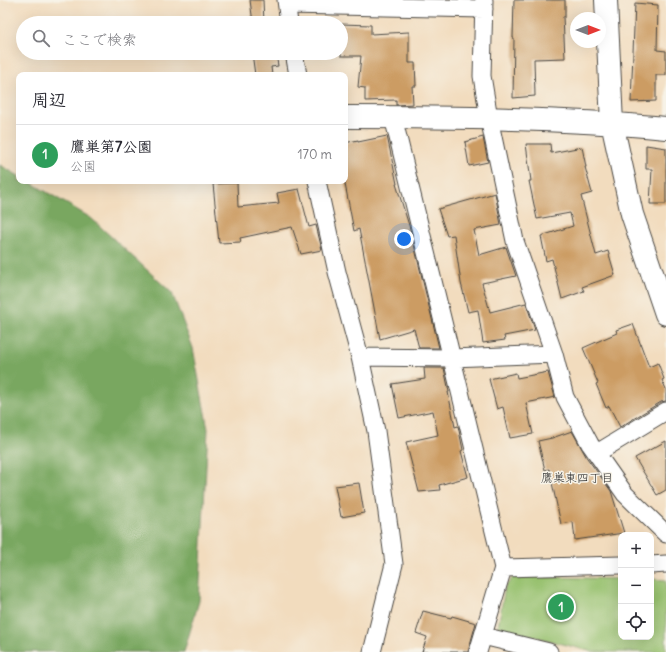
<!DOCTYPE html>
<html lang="ja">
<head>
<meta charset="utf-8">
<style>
	:root { --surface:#fff; --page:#f7f7f7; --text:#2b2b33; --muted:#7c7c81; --line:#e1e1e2; --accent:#111827 }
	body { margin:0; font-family:Delius,"Klee One",sans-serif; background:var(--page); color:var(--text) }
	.controls { position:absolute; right:12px; bottom:12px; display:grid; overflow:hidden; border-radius:8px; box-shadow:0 4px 16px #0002 }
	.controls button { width:36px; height:36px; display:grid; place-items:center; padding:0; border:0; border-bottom:1px solid var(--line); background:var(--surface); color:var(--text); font:20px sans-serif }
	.compass { position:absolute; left:570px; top:12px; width:36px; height:36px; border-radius:50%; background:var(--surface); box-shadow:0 4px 16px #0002; rotate:90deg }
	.you { position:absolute; left:404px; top:239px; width:14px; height:14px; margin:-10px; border:3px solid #fff; border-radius:50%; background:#1a73e8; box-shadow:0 0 0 6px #1a73e833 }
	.badge { display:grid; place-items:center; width:26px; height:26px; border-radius:50%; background:var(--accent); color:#fff; font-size:13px; font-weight:700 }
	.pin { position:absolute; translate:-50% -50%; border:2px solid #fff; box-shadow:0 1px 4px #0006 }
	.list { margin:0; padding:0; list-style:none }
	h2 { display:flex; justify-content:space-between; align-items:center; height:52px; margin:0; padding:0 16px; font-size:17px }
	h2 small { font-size:13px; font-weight:400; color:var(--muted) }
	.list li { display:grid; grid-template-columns:26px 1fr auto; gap:12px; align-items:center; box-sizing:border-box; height:60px; padding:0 16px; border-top:1px solid var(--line) }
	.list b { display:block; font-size:15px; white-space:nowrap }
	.list p { margin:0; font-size:13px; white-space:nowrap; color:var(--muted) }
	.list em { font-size:13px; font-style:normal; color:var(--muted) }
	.icon { flex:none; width:22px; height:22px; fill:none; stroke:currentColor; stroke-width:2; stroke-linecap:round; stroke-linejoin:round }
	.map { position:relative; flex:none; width:666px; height:652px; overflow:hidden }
	.search { position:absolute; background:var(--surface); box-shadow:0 4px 16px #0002; left:16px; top:16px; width:332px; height:44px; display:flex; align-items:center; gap:10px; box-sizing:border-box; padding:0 14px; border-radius:22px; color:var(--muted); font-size:15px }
	.panel { position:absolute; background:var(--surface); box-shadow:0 4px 16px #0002; left:16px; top:72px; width:332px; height:112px; border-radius:8px }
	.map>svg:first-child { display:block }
	.green { fill:#97c16e; stroke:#61764c }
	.forest { fill:#79a761; stroke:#526946 }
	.building { fill:#cc9c64 }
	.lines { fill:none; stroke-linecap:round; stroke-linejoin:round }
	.minor-casing { stroke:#494641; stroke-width:19 }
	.tertiary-casing { stroke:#494641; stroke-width:24 }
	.minor { stroke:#fff; stroke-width:17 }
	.tertiary { stroke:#fff; stroke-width:22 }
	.labels { text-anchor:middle; stroke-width:3; stroke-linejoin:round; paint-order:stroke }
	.neighbourhood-label { font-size:12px; fill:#2b2b2b; stroke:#f7f3e8 }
</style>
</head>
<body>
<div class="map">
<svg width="666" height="652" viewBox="0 0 666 652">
	<rect width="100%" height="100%" fill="#f7f3e8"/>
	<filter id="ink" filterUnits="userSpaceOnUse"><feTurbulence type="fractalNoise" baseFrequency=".025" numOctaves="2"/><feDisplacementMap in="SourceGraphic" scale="8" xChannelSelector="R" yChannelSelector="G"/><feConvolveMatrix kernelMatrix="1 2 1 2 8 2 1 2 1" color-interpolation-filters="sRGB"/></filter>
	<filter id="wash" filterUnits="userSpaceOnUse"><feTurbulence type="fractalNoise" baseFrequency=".012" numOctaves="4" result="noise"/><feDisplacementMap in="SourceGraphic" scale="16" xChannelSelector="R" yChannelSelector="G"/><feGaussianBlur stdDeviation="0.9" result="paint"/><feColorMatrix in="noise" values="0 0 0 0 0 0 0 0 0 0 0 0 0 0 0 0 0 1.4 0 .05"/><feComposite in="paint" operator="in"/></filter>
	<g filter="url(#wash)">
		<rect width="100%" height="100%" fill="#f2dcbe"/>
		<path class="green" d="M514 576 621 579V637H651V579L666 580V652H593L498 627 505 587Z"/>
		<path class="forest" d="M0 165 19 176V181H28L91 218 172 293 193 348 208 429 199 601 184 652H0Z"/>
		<g id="blocks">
			<path class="building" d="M250 0H263L264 23H253Z
				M514 0H565V17H563L565 58 534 59 535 96 513 98 514 38H513Z
				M635 3 658 5 657 50 666 51V75H656V101L631 102Z
				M341 24 371 25V34L409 32V63H415L416 86H412L413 104 396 105V100L365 101V88L358 87 361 56H341Z
				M252 53H276L278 66 271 67 272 75H255Z
				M387 136 397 184H396L411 232 439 348H419L414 329 380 339 359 229 354 231 345 184V143L358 140V142Z
				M483 137 488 162 469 166 465 142Z
				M526 144H550L551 153 582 147 586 167H585L592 193 581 196 596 255 608 251 615 275 582 287 584 291 562 299 552 259 546 261 541 236 573 226 570 213 537 219 529 181H531Z
				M646 145 666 148V204H650L652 169H646Z
				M237 183 238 207 279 203 277 193 299 189 309 227 316 225 322 250 301 254 292 227 240 238 241 242 219 243 213 184Z
				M495 193 501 225 474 230 479 255 506 247 516 276 482 283 490 312 526 303 535 330 504 336 505 340 483 343 478 310 468 312 461 283 454 235 447 236 438 209Z
				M633 324 649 367 658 363 664 379 662 380 666 389V401L661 402 620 427 609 406 606 408 596 384 598 383 583 348 617 333 616 330Z
				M424 368H444L449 392H448L455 427 458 426 463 450 461 451 468 477 439 485 440 490 419 492 406 442 438 435 433 411 399 418 392 384 425 379Z
				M548 372 555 397 526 403 533 434 510 438 503 407 497 409 489 379 516 373 517 378Z
				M572 431 587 458 611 491 624 533 575 540 573 522 561 524 549 469 545 470 538 441 552 438Z
				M666 441V490L657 495 635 458Z
				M359 483 364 513 341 517 335 486Z
				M423 611 451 618 452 616 476 623 468 652H422L427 637 416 633Z"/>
		</g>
	</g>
	<g filter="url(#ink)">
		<use href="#blocks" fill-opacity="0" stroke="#494641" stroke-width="1"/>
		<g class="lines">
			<g class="minor-casing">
				<path id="minor" d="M286 0 289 23
					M484 0 482 76 489 118 515 241 554 354 565 397 590 444 625 494 666 534
					M287 5 484 9
					M294 53 298 75
					M393 117 503 568 478 652
					M317 181 337 272 360 357 376 431 394 564 372 652
					M360 357 452 358 554 354
					M597 453 666 411
					M651 565 666 564
					M503 568 621 565
					M483 636 549 652"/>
			</g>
			<g class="tertiary-casing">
				<path id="tertiary" d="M606 0 612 123 632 214 666 314
					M345 117C452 117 559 118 666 128"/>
			</g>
			<use href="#minor" class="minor"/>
			<use href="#tertiary" class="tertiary"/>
		</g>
	</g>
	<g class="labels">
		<g class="neighbourhood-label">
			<text x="577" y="482">鷹巣東四丁目</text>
		</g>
	</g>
</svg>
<div class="controls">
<button>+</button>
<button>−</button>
<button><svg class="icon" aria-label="locate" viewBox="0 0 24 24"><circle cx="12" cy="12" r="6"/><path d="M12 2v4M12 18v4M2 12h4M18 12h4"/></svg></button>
</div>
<svg class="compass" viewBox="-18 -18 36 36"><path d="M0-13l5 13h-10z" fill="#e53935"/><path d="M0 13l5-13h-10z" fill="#7c7c81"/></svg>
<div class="you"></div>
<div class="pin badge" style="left:561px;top:607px;background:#2e9e5b">1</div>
<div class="search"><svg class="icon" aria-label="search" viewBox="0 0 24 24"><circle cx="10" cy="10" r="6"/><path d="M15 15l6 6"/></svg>ここで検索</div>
<section class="panel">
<h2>周辺<small></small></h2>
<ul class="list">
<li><span class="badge" style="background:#2e9e5b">1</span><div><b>鷹巣第7公園</b><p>公園</p></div><em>170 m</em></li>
</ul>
</section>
</div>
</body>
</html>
